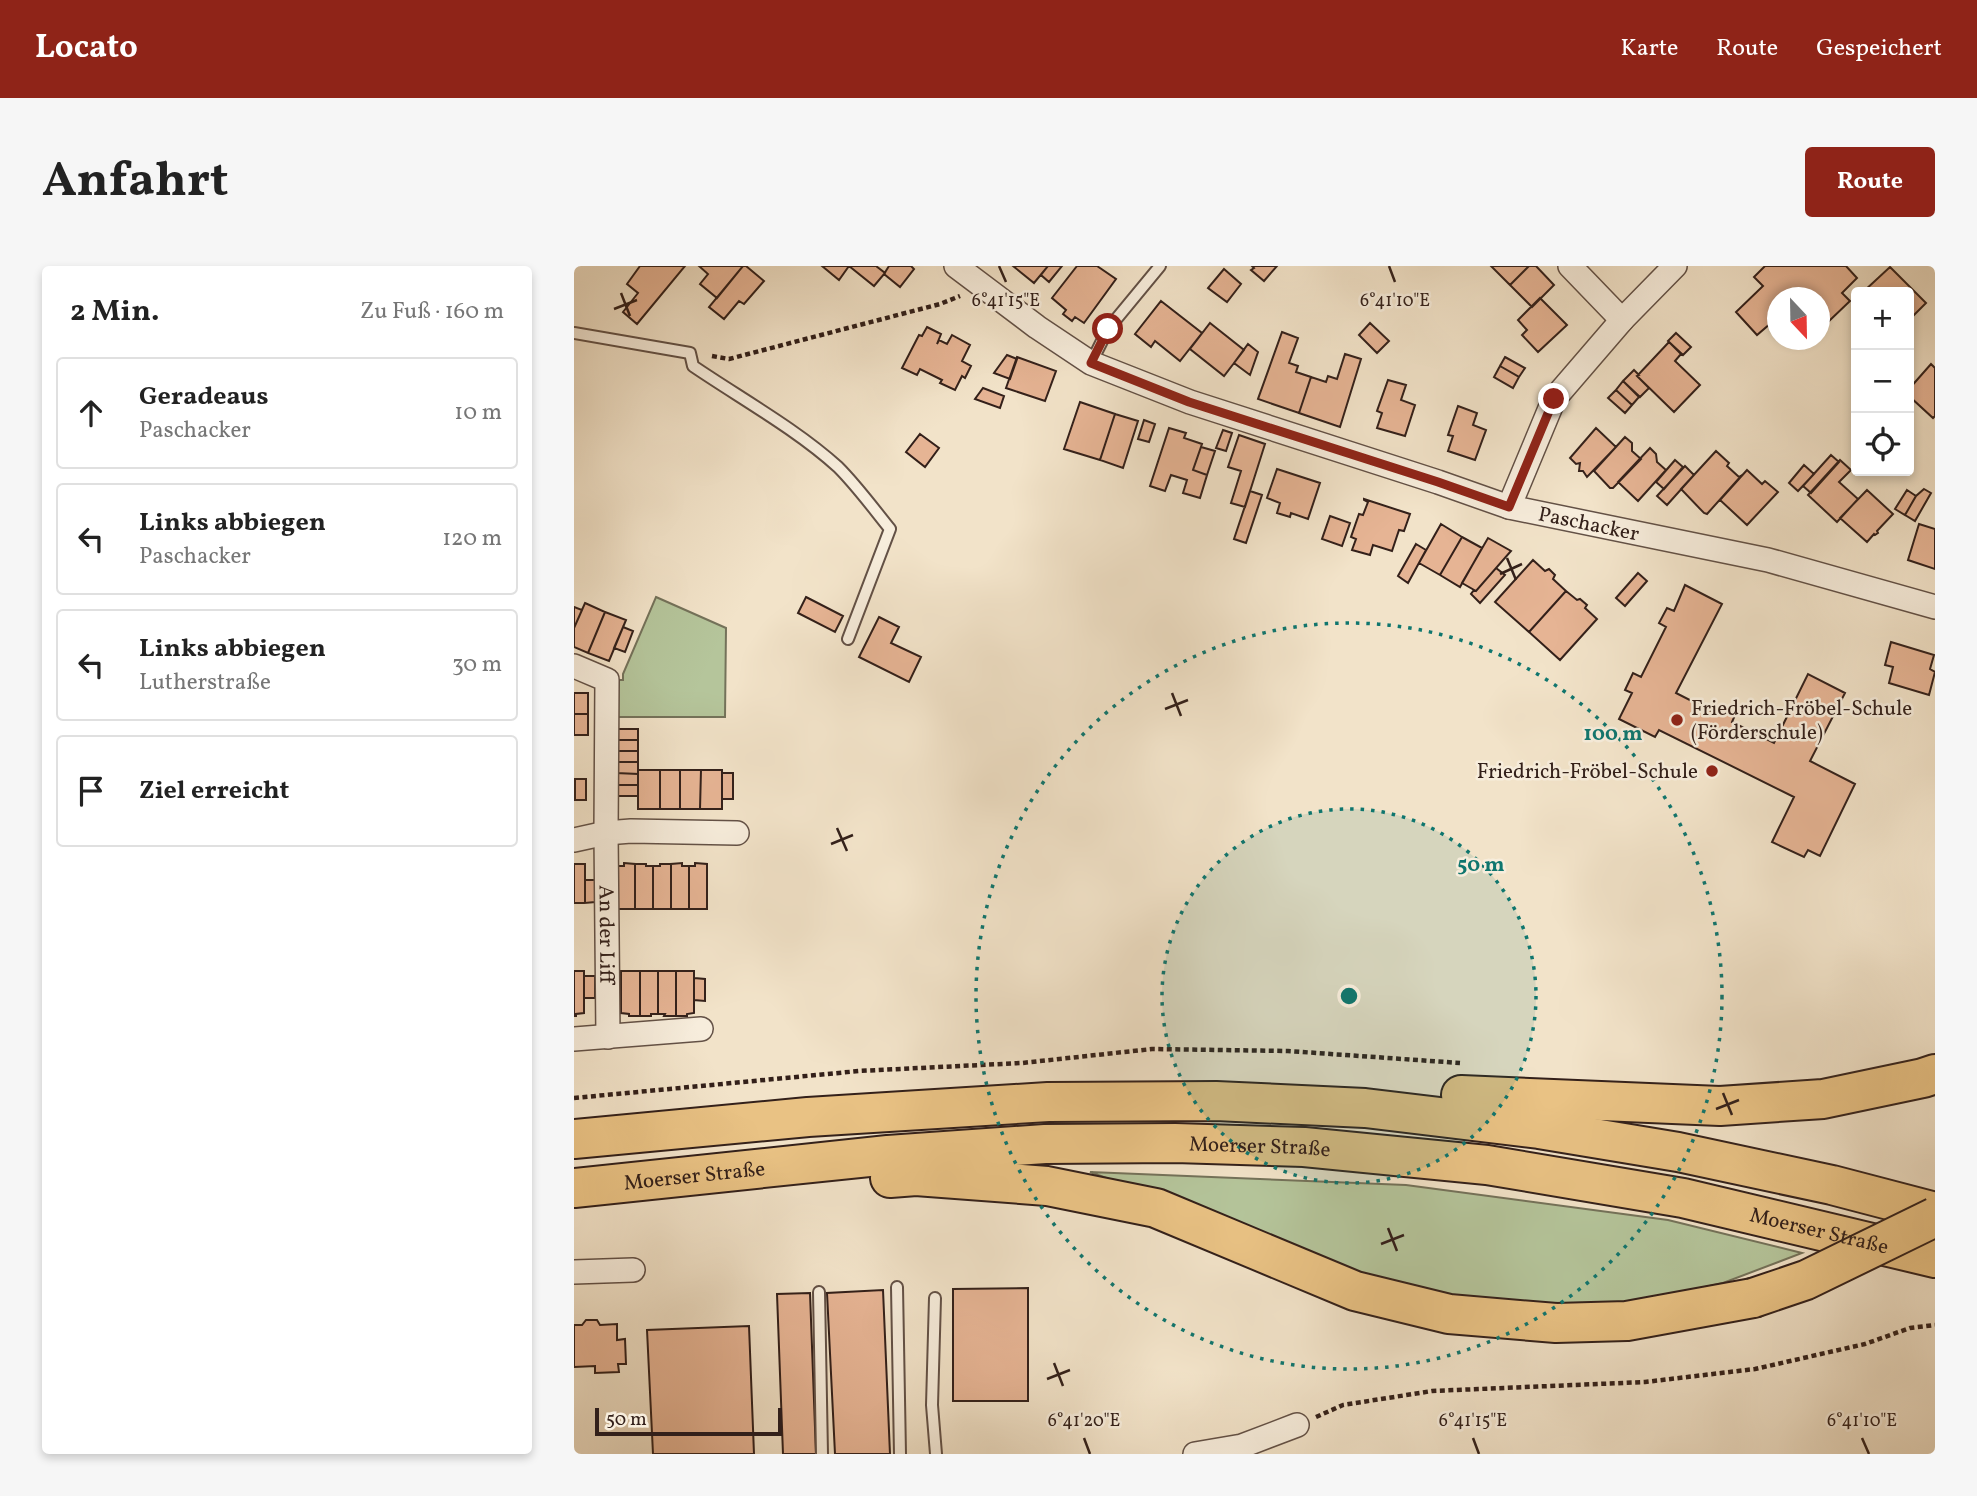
<!DOCTYPE html>
<html lang="de">
<head>
<meta charset="utf-8">
<style>
	:root { --surface:#fff; --page:#f6f6f6; --text:#222; --muted:#767676; --line:#e0e0e0; --accent:#8f2418 }
	body { margin:0; font-family:Vollkorn,serif; background:var(--page); color:var(--text) }
	.controls { position:absolute; right:21px; top:21px; display:grid; overflow:hidden; border-radius:7px; box-shadow:0 4px 10px #0003 }
	.controls button { width:63px; height:63px; display:grid; place-items:center; padding:0; border:0; border-bottom:2px solid var(--line); background:var(--surface); color:var(--text); font:35px sans-serif }
	.compass { position:absolute; left:1193px; top:21px; width:63px; height:63px; border-radius:50%; background:var(--surface); box-shadow:0 4px 10px #0003; rotate:158deg }
	.scale { position:absolute; left:21px; bottom:18px; width:187px; box-sizing:border-box; padding-left:7px; border:4px solid #33201a; border-top:0; font-size:19px; line-height:24px; white-space:nowrap; color:#33201a; -webkit-text-stroke:5px #f7eddc; paint-order:stroke }
	.stop { position:absolute; width:21px; height:21px; margin:-16px; border:5px solid #8f2418; border-radius:50%; background:#fff }
	.stop.end { background:#8f2418; border-color:#fff; box-shadow:0 2px 7px #0008 }
	.list { margin:0; padding:0; list-style:none }
	h2 { display:flex; justify-content:space-between; align-items:center; height:91px; margin:0; padding:0 28px; font-size:30px }
	h2 small { font-size:23px; font-weight:400; color:var(--muted) }
	.list li { display:grid; grid-template-columns:46px 1fr auto; gap:21px; align-items:center; box-sizing:border-box; height:112px; margin:0 14px 14px; padding:0 14px; border:2px solid var(--line); border-radius:7px }
	.list b { display:block; font-size:26px; white-space:nowrap }
	.list p { margin:0; font-size:23px; white-space:nowrap; color:var(--muted) }
	.list em { font-size:23px; font-style:normal; color:var(--muted) }
	.icon { flex:none; width:38px; height:38px; fill:none; stroke:currentColor; stroke-width:2; stroke-linecap:round; stroke-linejoin:round }
	.map { position:relative; flex:none; width:1361px; height:1188px; overflow:hidden; border-radius:7px }
	header { display:flex; align-items:center; gap:42px; box-sizing:border-box; height:98px; padding:0 35px; background:var(--accent); color:#fff }
	header strong { font-size:33px }
	nav { display:flex; gap:38px; margin-inline-start:auto; font-size:24px }
	.intro { display:flex; align-items:center; justify-content:space-between; box-sizing:border-box; height:168px; padding:0 42px }
	h1 { margin:0; font-size:49px }
	.button { padding:18px 32px; border-radius:7px; background:var(--accent); color:#fff; font-size:24px; font-weight:700 }
	main { display:flex; gap:42px; padding:0 42px }
	aside { flex:1; background:var(--surface); border-radius:7px; box-shadow:0 4px 10px #0003 }
	.map>svg:first-child { display:block }
	.green { fill:#b5c59b; stroke:#74725a; stroke-width:2 }
	.building { fill:#e6b494; stroke:#33201a; stroke-width:2 }
	.lines { fill:none; stroke-linecap:round; stroke-linejoin:round }
	.lane-casing { stroke:#635146; stroke-width:14 }
	.street-casing { stroke:#635146; stroke-width:26 }
	.highway-casing { stroke:#33201a; stroke-width:42 }
	.path { stroke:#33201a; stroke-width:4.5; stroke-dasharray:5 3.5; stroke-linecap:butt }
	.lane { stroke:#f7eddc; stroke-width:10 }
	.street { stroke:#f7eddc; stroke-width:23 }
	.highway { stroke:#e9c284; stroke-width:38 }
	.highway-bridge-casing { stroke:#33201a; stroke-width:42; stroke-linecap:butt }
	.highway-bridge { stroke:#e9c284; stroke-width:38 }
	.route { stroke:#8f2418; stroke-width:9 }
	.ticks { fill:none; stroke:#33201a; stroke-width:2.5 }
	.ring { fill:none; stroke:#0f766e; stroke-width:3.5; stroke-dasharray:3.5 7 }
	.poi-dot { fill:#8f2418; stroke:#f7eddc; stroke-width:2.5 }
	.labels { text-anchor:middle; stroke-width:5; stroke-linejoin:round; paint-order:stroke }
	.street-label { font-size:21px; fill:#33201a; stroke:#f7eddc }
	.poi-label { font-size:21px; fill:#33201a; stroke:#f7eddc; text-anchor:start }
	.ticks-label { font-size:18px; text-anchor:middle; fill:#33201a; stroke:#f7eddc; stroke-width:5; stroke-linejoin:round; paint-order:stroke }
	.centre { fill:#0f766e; stroke:#f7eddc; stroke-width:3.5 }
	.ring-label { font-size:21px; text-anchor:middle; font-weight:bold; fill:#0f766e; stroke:#f7eddc; stroke-width:5; stroke-linejoin:round; paint-order:stroke }
</style>
</head>
<body>
<header>
<strong>Locato</strong>
<nav><a>Karte</a><a>Route</a><a>Gespeichert</a></nav>
</header>
<div class="intro"><h1>Anfahrt</h1><a class="button">Route</a></div>
<main>
<aside>
<h2>2 Min.<small>Zu Fuß · 160 m</small></h2>
<ul class="list">
<li><svg class="icon" aria-label="ahead" viewBox="0 0 24 24"><path d="M12 20V5M6 11l6-6 6 6"/></svg><div><b>Geradeaus</b><p>Paschacker</p></div><em>10 m</em></li>
<li><svg class="icon" aria-label="left" viewBox="0 0 24 24"><path d="M17 20v-9H6M10 6l-5 5 5 5"/></svg><div><b>Links abbiegen</b><p>Paschacker</p></div><em>120 m</em></li>
<li><svg class="icon" aria-label="left" viewBox="0 0 24 24"><path d="M17 20v-9H6M10 6l-5 5 5 5"/></svg><div><b>Links abbiegen</b><p>Lutherstraße</p></div><em>30 m</em></li>
<li><svg class="icon" aria-label="arrive" viewBox="0 0 24 24"><path d="M6 21V4h12l-3 4 3 4H6"/></svg><div><b>Ziel erreicht</b></div></li>
</ul>
</aside>
<div class="map">
<svg width="1361" height="1188" viewBox="0 0 1361 1188">
	<rect width="100%" height="100%" fill="#f2e3c9"/>
	<filter id="stains"><feTurbulence type="fractalNoise" baseFrequency=".00286" numOctaves="4"/><feColorMatrix values="0 0 0 0 .2 0 0 0 0 .09 0 0 0 0 .02 0 0 0 .5 -.17"/></filter>
	<radialGradient id="worn" r=".72"><stop offset=".6" stop-color="#630" stop-opacity="0"/><stop offset="1" stop-color="#630" stop-opacity=".3"/></radialGradient>
	<path class="green" d="M82 331 152 362 151 451H42V414H49V408Z
		M516 906 832 919 1094 954 1228 987 1149 1017 1063 1036 945 1043 775 1010 576 928Z"/>
	<path class="building" d="M66 0H111L63 58 49 46 64 27 53 18Z
		M125 0H169L143 32 126 18 134 8Z
		M169 0H172L190 15 170 38 165 35 150 53 135 41Z
		M248 0H302L311 7 300 20 275 0 265 14Z
		M315 0H337L340 3 326 21 310 8Z
		M439 0H474L460 17Z
		M474 0H488L475 16 467 9Z
		M503 0H523L542 13 510 57 501 51 498 55 489 48 492 44 478 32Z
		M678 0H703L690 15 677 4 680 2Z
		M917 0H955L936 19Z
		M955 0H962L980 19 958 41 936 19Z
		M1191 0H1272L1283 12 1268 27 1276 35 1254 56 1246 46V32H1204V51L1183 69 1162 46 1189 20 1180 11Z
		M1316 1 1352 37 1335 54V26H1289Z
		M650 3 667 18 653 36 634 22Z
		M966 32 993 59 964 86 948 69 953 64 944 54Z
		M587 35 628 67 606 95 581 75 577 81 561 68Z
		M636 57 670 84 650 110 616 83Z
		M796 57 815 75 803 87 785 69Z
		M353 61 367 68 363 78 365 74 373 78 378 69 396 79 388 95 397 100 391 112 388 110 381 124 366 117 368 114 346 103 343 109 328 102 345 69 348 70Z
		M708 66 724 72 715 97 724 100 722 106 737 111 725 147 684 133Z
		M1102 67 1117 81 1109 89 1094 75Z
		M1095 76 1107 88 1101 95 1126 119 1100 146 1063 110Z
		M674 78 684 86 676 109 660 97Z
		M771 88 787 93 766 161 725 147 737 111 752 116 754 110 763 113Z
		M433 89 443 93 436 113 420 107Z
		M443 91 482 105 471 135 432 122Z
		M931 91 951 102 945 111 926 100Z
		M1357 98 1361 102V150L1359 152 1335 130V123Z
		M926 100 945 111 939 122 920 111Z
		M1060 104 1065 109 1063 110 1075 122 1066 131 1049 115Z
		M814 114 832 119 827 134 841 139 831 170 803 162 808 147 803 145Z
		M1049 115 1065 131 1058 139 1042 124Z
		M409 122 430 130 426 142 401 133Z
		M1042 124 1058 139 1051 147 1034 132Z
		M506 136 541 148 526 194 490 183Z
		M884 140 903 147 899 159 912 164 901 194 874 185 879 170 874 169Z
		M541 148 564 155 549 202 526 194Z
		M570 154 581 158 575 176 564 173Z
		M595 162 612 167 610 172 628 178 619 204 633 209 626 232 609 227 613 214 597 209 591 225 576 220Z
		M1022 162 1042 181 1013 211 1009 205H1005L1006 197 1002 198 996 192Z
		M649 164 658 167 652 185 642 182Z
		M346 168 365 182 351 201 332 186Z
		M665 169 691 178 671 241 657 237 667 205 654 201Z
		M1051 171 1058 177V185L1067 193 1039 222H1036L1020 205Z
		M627 181 641 185 633 209 619 204Z
		M1076 182 1082 188 1083 196 1092 204 1064 235 1044 216Z
		M1142 185 1155 197 1153 200 1165 211 1168 209 1133 248 1130 247 1107 223Z
		M1257 189 1265 196 1237 227 1229 220Z
		M1101 194 1109 201 1090 223 1082 216Z
		M1266 194 1277 204 1265 216 1284 233 1263 256 1234 229Z
		M1230 199 1240 208 1224 225 1215 217Z
		M1111 200 1120 209 1093 239 1083 230Z
		M703 203 746 217 734 253 717 247 716 251 703 247 706 237 693 232Z
		M1173 204 1188 218 1191 215 1204 226 1173 259 1146 234Z
		M1350 223 1357 227 1341 255 1331 249 1342 230Z
		M1293 224 1319 248 1303 265 1304 267 1301 269 1300 268 1293 276 1266 252Z
		M1333 224 1342 230 1331 249 1321 243Z
		M676 225 688 229 672 277 660 273Z
		M790 233 836 248 830 265 825 264 818 285 799 279 796 289 778 284 782 273 777 271 785 248 789 249 794 236 790 234Z
		M756 250 776 257 768 280 748 273Z
		M867 258 888 271 866 309 845 297Z
		M1345 258 1361 263V303L1334 294Z
		M888 271 908 282 886 321 866 309Z
		M914 272 937 285 902 325 888 317Z
		M842 278 852 284 834 317 824 310Z
		M959 294 971 305 975 303 981 309 979 313 992 325 955 366 921 336Z
		M922 302 931 309 906 337 897 328 900 324 902 325Z
		M1064 307 1073 315 1051 340 1042 332Z
		M1111 319 1148 338 1102 427 1145 449 1149 440 1162 447 1158 456 1200 477 1234 408 1271 427 1236 495 1281 518 1246 590 1234 584 1230 591 1198 576 1220 531 1085 464 1081 471 1045 453 1058 427 1051 424 1059 407 1067 411 1092 361 1085 357 1093 342 1100 345Z
		M992 325 1003 334 1006 333 1013 339 1011 342 1023 353 986 394 955 366Z
		M232 331 269 350 261 366 224 347Z
		M11 337 31 346 14 387 0 381V362Z
		M0 341 8 344 0 362Z
		M31 346 52 354 35 395 14 387Z
		M305 351 325 361 317 377 347 391 335 416 285 391Z
		M49 361 59 365 51 386 40 382Z
		M1317 376 1360 389 1356 403 1361 406 1355 429 1315 417 1319 401 1311 399Z
		M0 427H14V448H0Z
		M0 448H14V469H0Z
		M42 463H64V474H43Z
		M43 474H64V485H42Z
		M42 485H64V496H42Z
		M42 496H64V508L42 507Z
		M64 504H86V543H64Z
		M86 504H106V543H86Z
		M106 504H127L126 543H106Z
		M127 504H148V543H126Z
		M42 507 64 508V519H43Z
		M148 507H159V533H148Z
		M1 513H12V534H1Z
		M43 519H64V530H43Z
		M50 597 61 598V643H42V600H50Z
		M108 597V600H115V643H97V598Z
		M121 597 133 598V643H115V600H121Z
		M0 598H11V637H0Z
		M61 598H72V600H79V643H61Z
		M86 598H97V643H79V600H86Z
		M11 614H21V636L11 637Z
		M0 705H10V747L2 748V750H0Z
		M47 705H66V750H55V748L47 747Z
		M66 705H84V748H77V750H66Z
		M84 705H102V750H90L91 748H84Z
		M102 705H120V747L113 748V750H102Z
		M10 710H21V732H10Z
		M120 712 131 713V735L120 734Z
		M454 1022V1135H379V1023Z
		M309 1024 316 1188H261L253 1027Z
		M236 1027 242 1188H209L203 1028Z
		M12 1054H23L26 1059 43 1058V1074L51 1073 52 1098H44L45 1106 21 1107V1100L0 1101V1059H8Z
		M175 1060 180 1188H79L73 1064Z"/>
	<g class="lines">
		<g class="lane-casing">
			<path id="lane" d="M0 67 116 87 119 100C166 132 222 163 264 201 283 220 299 242 316 263L274 373
				M517 97 534 63 586 0
				M323 1021 326 1188
				M245 1026 248 1188
				M361 1032 358 1139 362 1188"/>
		</g>
		<g class="street-casing">
			<g id="street">
				<path id="s1" d="M382 0 463 61 517 97 616 136 864 216 935 241 1194 294 1361 341"/>
				<path d="M996 0 1048 54"/>
				<path d="M935 241 980 133 1048 54 1101 0"/>
				<path id="s2" d="M0 400 33 414 32 567 34 771"/>
				<path d="M0 574 32 567 57 565 163 567"/>
				<path d="M0 773 127 763"/>
				<path d="M0 1006 59 1004"/>
				<path d="M621 1188 668 1180 723 1159"/>
			</g>
		</g>
		<g class="highway-casing">
			<g id="highway">
				<path d="M887 829 1146 840 1249 833 1349 812 1361 808"/>
				<path d="M0 873 234 851 474 836 642 835 791 842 965 863 1104 886 1258 919 1361 946"/>
				<path d="M316 912 342 910 473 920 582 942 781 1025 875 1048 982 1057 1053 1055 1179 1032"/>
				<path id="s3" d="M0 922 314 889 471 878 601 877 730 881 913 899 1109 932 1361 992"/>
			</g>
		</g>
		<path class="path" d="M138 90 155 93 366 38 386 30
			M0 832 285 805 448 797 578 783 714 785 886 797
			M742 1151 769 1139 858 1125 1071 1116 1181 1103 1291 1078 1336 1062 1361 1059"/>
		<use href="#lane" class="lane"/>
		<use href="#street" class="street"/>
		<use href="#highway" class="highway"/>
		<g class="highway-bridge-casing">
			<path id="highway-bridge" d="M1179 1032 1232 1014 1361 951"/>
		</g>
		<use href="#highway-bridge" class="highway-bridge"/>
	</g>
	<g class="lines">
		<path class="route" d="M534 63 517 97 615 136 864 216 935 241 980 133"/>
	</g>
	<path class="ticks" d="M425 0 432 16M815 0 821 16M47 27 56 50M40 43 63 34M933 292 942 314M926 308 948 298M598 427 607 450M591 443 614 434M263 562 273 585M257 578 279 569M1149 827 1158 849M1142 843 1165 834M814 962 823 985M807 978 830 969M480 1097 489 1120M473 1113 496 1104M510 1172 516 1188M899 1172 905 1188M1288 1172 1295 1188"/>
	<circle cx="775" cy="730" r="187" fill="#0f766e" fill-opacity=".12"/>
	<g class="ring">
		<circle cx="775" cy="730" r="187"/>
		<circle cx="775" cy="730" r="373"/>
	</g>
	<g class="poi-dot">
		<circle cx="1103" cy="454" r="7"/>
		<circle cx="1138" cy="505" r="7"/>
	</g>
	<g class="labels">
		<g class="street-label">
			<text dy="7" stroke="none"><textPath href="#s1" startOffset="690">Paschacker</textPath></text>
			<text dy="7" stroke="none"><textPath href="#s2" startOffset="290">An der Liff</textPath></text>
			<text dy="7" stroke="none"><textPath href="#s3" startOffset="688">Moerser Straße</textPath></text>
			<text dy="7" stroke="none"><textPath href="#s3" startOffset="121">Moerser Straße</textPath></text>
			<text dy="7" stroke="none"><textPath href="#s3" startOffset="1255">Moerser Straße</textPath></text>
		</g>
		<g class="poi-label">
			<text x="1117" y="449">Friedrich-Fröbel-Schule<tspan x="1117" dy="24">(Förderschule)</tspan></text>
			<text x="1124" y="512" text-anchor="end">Friedrich-Fröbel-Schule</text>
		</g>
	</g>
	<g class="ticks-label">
		<text x="432" y="40">6°41'15"E</text>
		<text x="821" y="40">6°41'10"E</text>
		<text x="510" y="1160">6°41'20"E</text>
		<text x="899" y="1160">6°41'15"E</text>
		<text x="1288" y="1160">6°41'10"E</text>
	</g>
	<circle cx="775" cy="730" r="10" class="centre"/>
	<g class="ring-label">
		<text x="1039" y="474">100 m</text>
		<text x="907" y="605">50 m</text>
	</g>
	<rect width="100%" height="100%" filter="url(#stains)"/>
	<rect width="100%" height="100%" fill="url(#worn)"/>
</svg>
<div class="controls">
<button>+</button>
<button>−</button>
<button><svg class="icon" aria-label="locate" viewBox="0 0 24 24"><circle cx="12" cy="12" r="6"/><path d="M12 2v4M12 18v4M2 12h4M18 12h4"/></svg></button>
</div>
<svg class="compass" viewBox="-18 -18 36 36"><path d="M0-13l5 13h-10z" fill="#e53935"/><path d="M0 13l5-13h-10z" fill="#767676"/></svg>
<div class="scale">50 m</div>
<div class="stop" style="left:534px;top:63px"></div>
<div class="stop end" style="left:980px;top:133px"></div>
</div>
</main>
</body>
</html>
